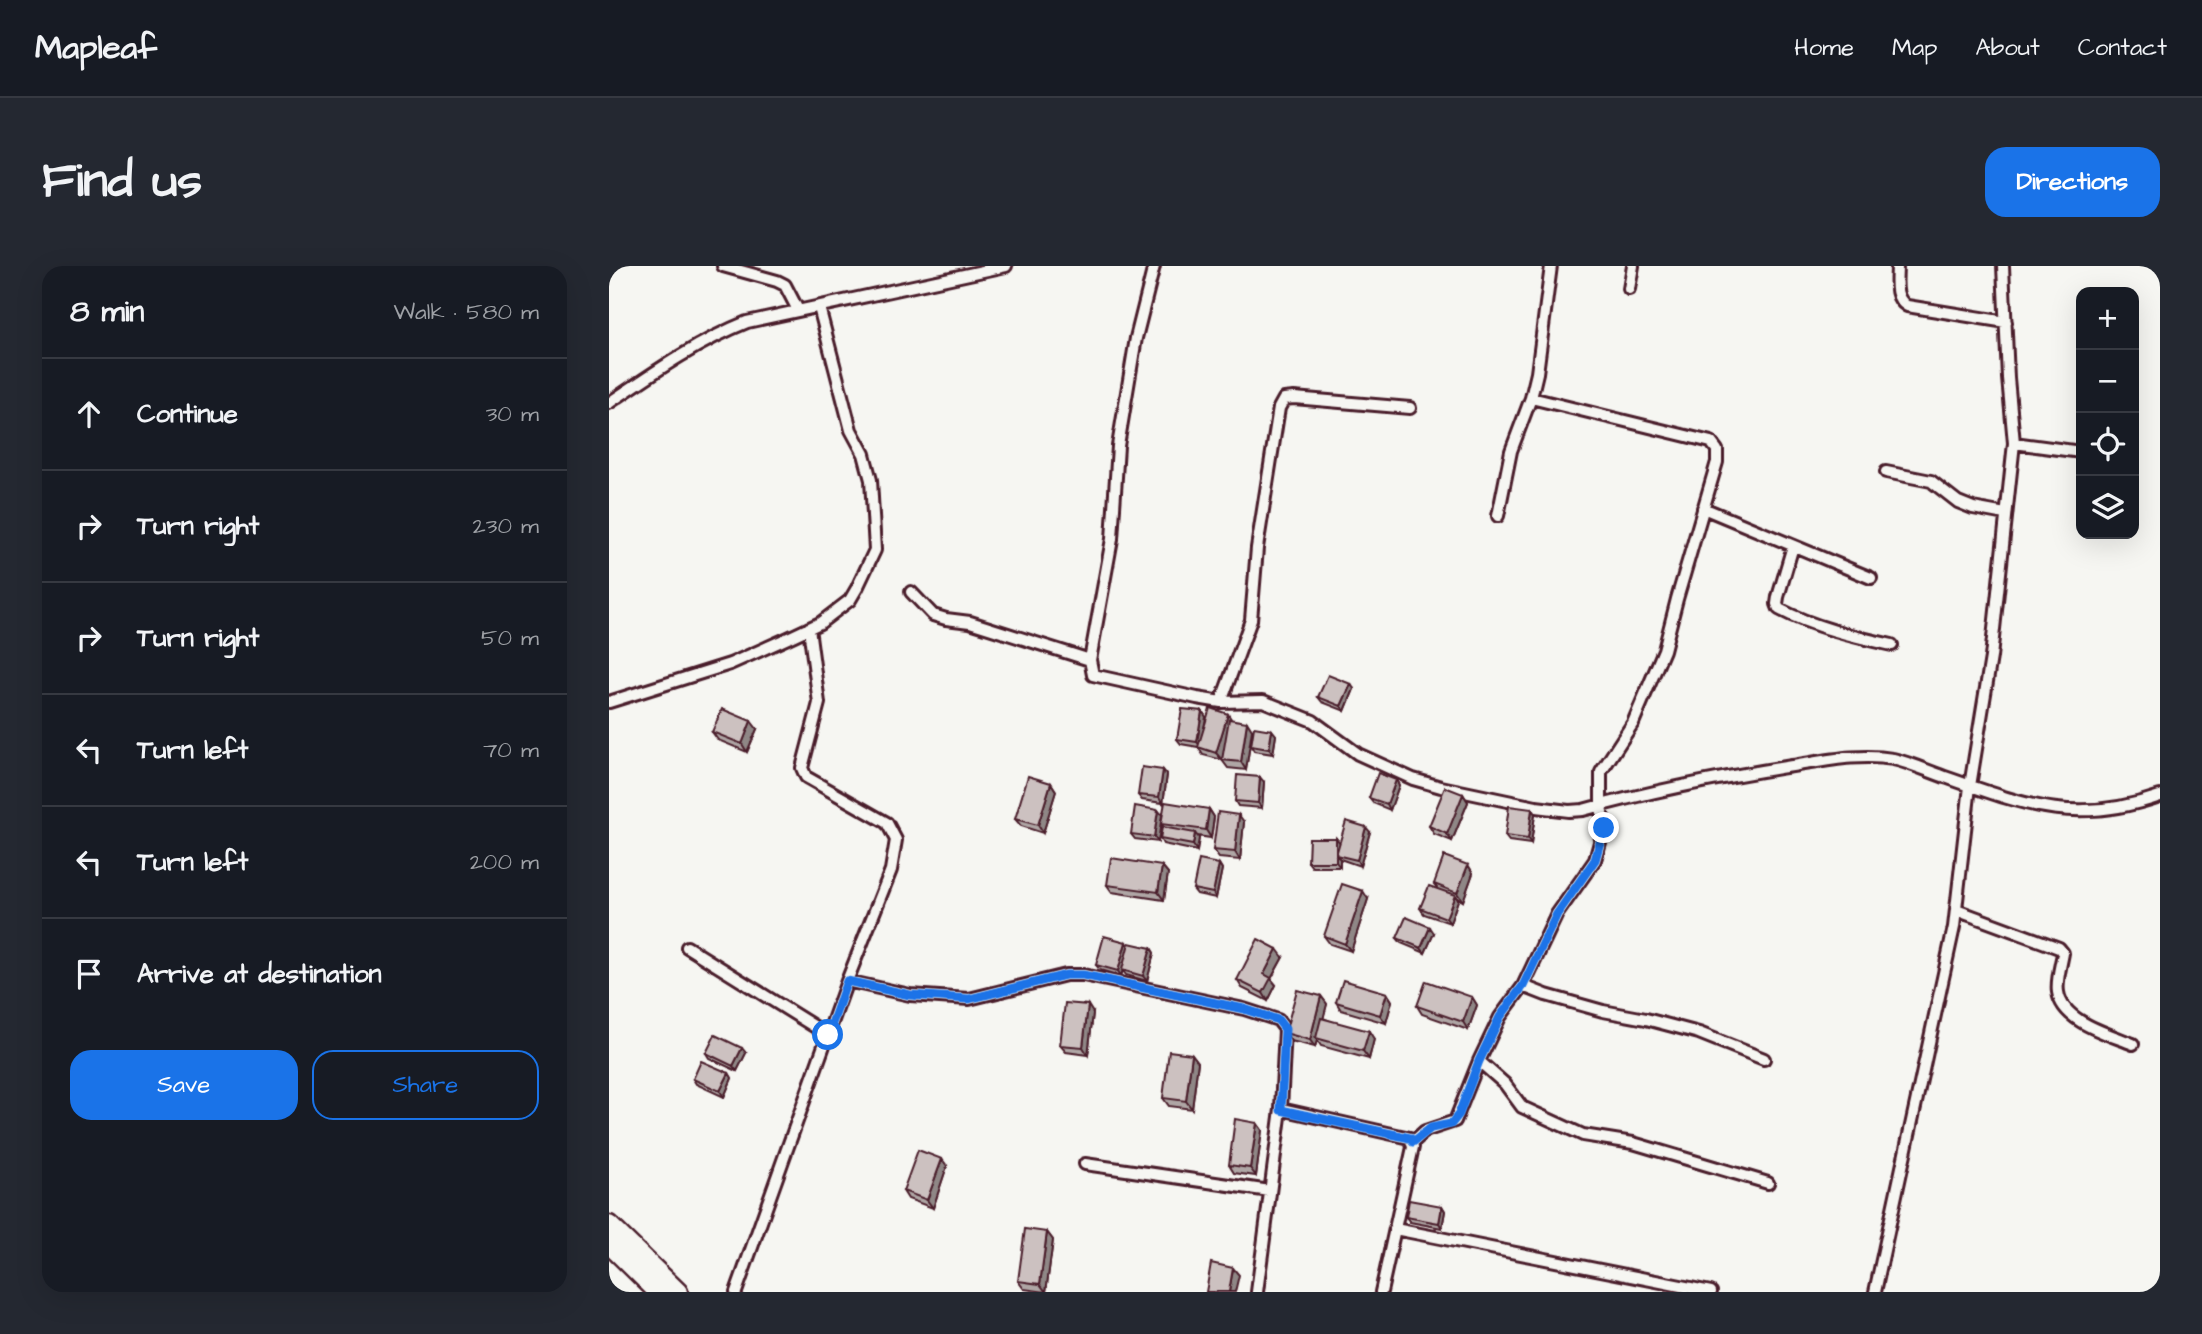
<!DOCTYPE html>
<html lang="en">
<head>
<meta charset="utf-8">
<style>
	:root { --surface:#171b24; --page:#242831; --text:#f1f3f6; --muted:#9ea1a6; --line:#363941; --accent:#1a73e8 }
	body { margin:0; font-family:"Architects Daughter",sans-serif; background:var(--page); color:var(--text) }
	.controls { position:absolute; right:21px; top:21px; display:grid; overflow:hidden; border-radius:14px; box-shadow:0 7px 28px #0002 }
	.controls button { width:63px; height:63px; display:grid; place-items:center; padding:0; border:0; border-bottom:2px solid var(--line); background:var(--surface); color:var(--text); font:35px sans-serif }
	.stop { position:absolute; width:21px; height:21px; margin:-16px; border:5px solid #1a73e8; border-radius:50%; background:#fff }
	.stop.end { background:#1a73e8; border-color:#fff; box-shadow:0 2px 7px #0008 }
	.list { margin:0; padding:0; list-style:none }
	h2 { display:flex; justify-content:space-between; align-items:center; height:91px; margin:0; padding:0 28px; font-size:30px }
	h2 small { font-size:23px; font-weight:400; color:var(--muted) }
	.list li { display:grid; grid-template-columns:46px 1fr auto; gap:21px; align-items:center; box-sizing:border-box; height:112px; padding:0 28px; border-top:2px solid var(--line) }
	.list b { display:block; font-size:26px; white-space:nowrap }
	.list em { font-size:23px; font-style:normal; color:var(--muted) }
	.actions { display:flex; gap:14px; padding:21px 28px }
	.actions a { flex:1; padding:16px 0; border:2px solid var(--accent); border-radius:21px; text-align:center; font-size:24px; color:var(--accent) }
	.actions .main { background:var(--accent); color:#fff }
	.icon { flex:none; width:38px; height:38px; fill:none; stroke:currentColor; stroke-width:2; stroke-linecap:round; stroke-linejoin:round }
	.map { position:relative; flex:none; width:1551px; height:1026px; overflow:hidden; border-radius:21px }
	header { display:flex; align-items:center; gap:42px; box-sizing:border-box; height:98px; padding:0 35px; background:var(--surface); border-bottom:2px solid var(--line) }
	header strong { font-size:33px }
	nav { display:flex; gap:38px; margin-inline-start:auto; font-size:24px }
	.intro { display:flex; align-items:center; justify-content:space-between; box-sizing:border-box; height:168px; padding:0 42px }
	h1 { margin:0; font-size:49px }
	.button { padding:18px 32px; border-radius:21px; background:var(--accent); color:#fff; font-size:24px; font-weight:700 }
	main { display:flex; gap:42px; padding:0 42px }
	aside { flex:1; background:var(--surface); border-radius:21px; box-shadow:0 7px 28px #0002 }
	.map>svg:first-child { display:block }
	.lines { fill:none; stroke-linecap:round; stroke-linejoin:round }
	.minor-casing { stroke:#4a1f2b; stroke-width:16 }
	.primary-casing { stroke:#4a1f2b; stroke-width:23 }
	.minor { stroke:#f6f6f2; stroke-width:10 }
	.primary { stroke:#f6f6f2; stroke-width:18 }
	.wall { fill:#afa6a5; stroke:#4a1f2b; stroke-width:2 }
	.shaded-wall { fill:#8f8786; stroke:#4a1f2b; stroke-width:2 }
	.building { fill:#ccc1c0; stroke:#4a1f2b; stroke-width:2 }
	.route { stroke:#1a73e8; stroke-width:9 }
</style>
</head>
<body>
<header>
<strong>Mapleaf</strong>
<nav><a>Home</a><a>Map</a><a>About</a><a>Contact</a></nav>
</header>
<div class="intro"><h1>Find us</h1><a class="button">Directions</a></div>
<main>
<aside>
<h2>8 min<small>Walk · 580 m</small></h2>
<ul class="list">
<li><svg class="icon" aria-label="ahead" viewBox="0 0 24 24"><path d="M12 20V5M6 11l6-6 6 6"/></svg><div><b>Continue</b></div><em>30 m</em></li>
<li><svg class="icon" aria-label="right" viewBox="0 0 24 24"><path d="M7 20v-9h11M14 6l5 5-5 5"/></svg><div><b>Turn right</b></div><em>230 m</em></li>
<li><svg class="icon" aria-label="right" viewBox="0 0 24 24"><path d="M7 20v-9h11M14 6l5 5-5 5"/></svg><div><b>Turn right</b></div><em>50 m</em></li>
<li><svg class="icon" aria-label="left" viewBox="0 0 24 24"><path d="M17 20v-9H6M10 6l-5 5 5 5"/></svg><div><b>Turn left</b></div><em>70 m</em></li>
<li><svg class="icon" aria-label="left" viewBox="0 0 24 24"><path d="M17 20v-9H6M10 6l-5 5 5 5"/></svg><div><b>Turn left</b></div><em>200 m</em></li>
<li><svg class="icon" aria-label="arrive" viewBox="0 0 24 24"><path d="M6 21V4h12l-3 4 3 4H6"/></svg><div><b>Arrive at destination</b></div></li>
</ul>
<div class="actions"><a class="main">Save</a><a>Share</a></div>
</aside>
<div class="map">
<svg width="1551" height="1026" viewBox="0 0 1551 1026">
	<rect width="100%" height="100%" fill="#f6f6f2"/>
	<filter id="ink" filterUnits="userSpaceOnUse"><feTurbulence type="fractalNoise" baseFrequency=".0143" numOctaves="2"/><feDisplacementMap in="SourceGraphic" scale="14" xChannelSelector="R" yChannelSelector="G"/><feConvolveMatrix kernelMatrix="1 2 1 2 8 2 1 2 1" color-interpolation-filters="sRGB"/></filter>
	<g filter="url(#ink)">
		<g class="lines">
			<g class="minor-casing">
				<path id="minor" d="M114 0 168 15 176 19 189 44
					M545 0 527 72 509 180 503 273 481 394 484 409 588 432 612 436 654 435 704 455 749 488 804 513 832 521 927 541 960 545 974 544C1043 525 1113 511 1183 500 1216 495 1251 487 1284 493 1302 497 1321 506 1339 512 1418 540 1468 559 1551 530
					M1288 0C1288 14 1284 32 1298 40L1397 56
					M1020 23 1024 0
					M0 137C44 107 88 76 138 56L397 0
					M1405 177 1472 186
					M1277 206 1322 215 1349 236 1364 242 1396 248
					M1094 242 1262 312
					M889 250 902 185 922 132 928 107 942 0
					M1184 280 1169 331 1168 338 1170 343C1204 361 1246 371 1283 379
					M302 326 324 349 337 353 361 356 481 394
					M0 436 121 398 179 372 211 357 241 334 248 322 266 284 262 214 255 188 242 164 210 41
					M612 436 642 354 648 282 670 142 675 133 685 132 801 142
					M1347 644 1450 682 1454 687C1452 699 1447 715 1449 726 1453 756 1500 768 1524 778
					M78 681 219 769
					M238 715 301 729 360 733 457 709H474L635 743 669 754 676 763 672 843 648 1026
					M914 720 937 729 994 745 1037 753 1090 767 1155 793
					M870 795 896 818 913 841 974 869 1024 877 1159 917
					M672 843 801 872 804 881 772 1026
					M804 876 816 865 846 855 870 795 891 751 914 720 948 648 986 594 995 562 992 539V506L1024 457 1055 384 1068 333 1108 196V184L1102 176 922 132
					M476 898 661 925
					M786 963 1102 1026
					M127 1026 238 715 282 604 287 574 278 557 197 511 193 502 210 437 200 362
					M1266 1026 1345 661 1361 520 1382 391 1405 177 1399 112 1394 0"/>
			</g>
			<g class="primary-casing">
				<path id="primary" d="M0 959 69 1026
					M0 978 49 1026"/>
			</g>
			<use href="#minor" class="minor"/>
			<use href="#primary" class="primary"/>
		</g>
		<path class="wall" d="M745 423 736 445 713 436 709 431Z
			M593 445 597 451 595 461 623 454 643 464 637 504 619 502 613 494 614 489 613 494 594 489 589 481 572 478 568 473Z
			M148 463 138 486 109 474 103 466Z
			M663 464 667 469 664 488 645 485 642 480Z
			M554 504 558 509 554 537 533 534 529 529Z
			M787 514 790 519 781 544 764 537 760 532Z
			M655 516 653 542 629 540 626 535Z
			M442 517 447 525 434 567 412 560 406 553Z
			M854 528 859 536 843 575 825 568 820 560Z
			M600 543 605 551 602 572 588 570 590 572 588 585 554 578 551 573 555 561 552 558Z
			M549 544 553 549 549 576 526 573 522 568Z
			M926 548 922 578 900 575 896 570Z
			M635 556 631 594 610 592 604 584Z
			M761 566 751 600 731 593V601H703L699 596 727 572 731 577Z
			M610 598 613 603 607 632 588 628 584 623Z
			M859 599 864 607 854 635 848 632 849 634 841 657 815 648 811 642 828 622 825 618Z
			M553 600 559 607 555 634 503 626 498 619Z
			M759 633 742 685 721 678 715 670Z
			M825 667 816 687 792 677 788 672Z
			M519 680 542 682 545 687 538 715 517 709 514 705 512 710 491 704 487 699Z
			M674 691 662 713 667 719 659 735 633 722 628 714Z
			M778 727 783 735 777 757 732 744 727 736Z
			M712 730 718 738 714 752 765 773 760 793 712 780 708 774 706 781 682 775 676 767Z
			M863 731 868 739 859 764 813 748 808 740Z
			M484 747 479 789 457 786 451 779Z
			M97 787H137L128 805 100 792Z
			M583 788 589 796 583 843 560 840 554 832Z
			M120 807 123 812 115 831 87 818 84 813Z
			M648 857 653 864 647 910 625 907 620 899Z
			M338 900 324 942 299 933 294 925Z
			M833 940 836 945 833 962 801 956 797 951Z
			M438 966 444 974 437 1026 415 1023 409 1015Z"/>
		<path class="shaded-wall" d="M742 418 745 423 736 445 732 440Z
			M593 445 597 451 592 481 588 476Z
			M619 448 624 456 613 494 607 487Z
			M142 455 148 463 138 486 133 478Z
			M638 456 643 464 637 504 632 496Z
			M663 464 667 469 664 488 660 483Z
			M554 504 558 509 554 537 550 531Z
			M651 511 655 516 653 542 649 537Z
			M787 514 790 519 781 544 778 538Z
			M442 517 447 525 434 567 429 559Z
			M854 528 859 536 843 575 838 568Z
			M600 543 605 551 602 572 597 564Z
			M923 543 926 548 922 578 919 573Z
			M549 544 553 549 549 576 545 571Z
			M630 549 635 556 631 594 626 586Z
			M757 561 761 566 751 600 748 594Z
			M586 567 590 572 588 585 584 579Z
			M727 572 731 577 727 589 731 593V601L727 596Z
			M610 598 613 603 607 632 604 627Z
			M859 599 864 607 854 635 848 627Z
			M553 600 559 607 555 634 549 626Z
			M754 625 759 633 742 685 736 678Z
			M846 629 849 634 841 657 837 652Z
			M821 661 825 667 816 687 812 682Z
			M517 676 520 681 512 710 509 705Z
			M542 682 545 687 538 715 534 710Z
			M668 683 674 691 662 713 667 719 659 735 654 727 655 708Z
			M778 727 783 735 777 757 771 749Z
			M712 730 718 738 709 773 707 772 708 774 706 781 701 774Z
			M863 731 868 739 859 764 854 756Z
			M479 739 484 747 479 789 474 781Z
			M760 765 765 773 760 793 754 785Z
			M133 782 137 787 128 805 124 800Z
			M583 788 589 796 583 843 577 835Z
			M120 807 123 812 115 831 111 825Z
			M648 857 653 864 647 910 641 902Z
			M333 893 338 900 324 942 318 934Z
			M833 940 836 945 833 962 830 957Z
			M438 966 444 974 437 1026 431 1018Z
			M624 1002 630 1009 626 1026H620Z"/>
		<path class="building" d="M719 409 742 418 732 440 709 431Z
			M601 442 619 448 607 487 589 481Z
			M113 443 142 455 133 478 103 466Z
			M573 443 593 445 588 476 568 473Z
			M620 453 638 456 632 496 613 494Z
			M645 461 663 464 660 483 642 480Z
			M533 501 554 504 550 531 529 529Z
			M769 507 787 514 778 538 760 532Z
			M628 509 651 511 649 537 626 535Z
			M419 510 442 517 429 559 406 553Z
			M836 521 854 528 838 568 820 560Z
			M556 536 600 543 597 564 552 558Z
			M526 540 549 544 545 571 522 568Z
			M900 540 923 543 919 573 896 570Z
			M609 546 630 549 626 586 604 584Z
			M737 555 757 561 748 594 727 589Z
			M553 561 586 567 584 579 551 573Z
			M700 572H727V596H699Z
			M835 590 859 599 848 627 825 618Z
			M502 592 553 600 549 626 498 619Z
			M590 594 610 598 604 627 584 623Z
			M733 618 754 625 736 678 715 670Z
			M820 620 846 629 837 652 811 642Z
			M797 651 821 661 812 682 788 672Z
			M495 670 517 676 509 705 487 699Z
			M649 673 668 683 655 708 662 712 654 727 628 714Z
			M520 677 542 682 534 710 513 704Z
			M734 714 778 727 771 749 727 736Z
			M817 715 863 731 854 756 808 740Z
			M688 724 712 730 701 774 676 767Z
			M456 737 479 739 474 781 451 779Z
			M712 752 760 765 754 785 707 772Z
			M106 769 133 782 124 800 97 787Z
			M560 785 583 788 577 835 554 832Z
			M92 795 120 807 111 825 84 813Z
			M626 853 648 857 641 902 620 899Z
			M309 884 333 893 318 934 294 925Z
			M800 934 833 940 830 957 797 951Z
			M416 963 438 966 431 1018 409 1015Z
			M602 997 624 1002 620 1026H597Z"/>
	</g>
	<g class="lines" filter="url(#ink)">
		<path class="route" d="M219 769 238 715 301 729 360 733 457 709H474L635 743 669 754 676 763 672 844 801 872 804 876 822 862 842 858 850 848 870 795 891 751 914 720 948 648 986 594 995 562"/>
	</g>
</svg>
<div class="controls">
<button>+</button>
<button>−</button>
<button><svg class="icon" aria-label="locate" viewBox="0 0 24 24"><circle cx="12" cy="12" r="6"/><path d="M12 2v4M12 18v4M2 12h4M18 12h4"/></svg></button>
<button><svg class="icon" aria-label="layers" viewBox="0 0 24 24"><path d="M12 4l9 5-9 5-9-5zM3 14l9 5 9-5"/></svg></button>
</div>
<div class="stop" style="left:219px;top:769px"></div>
<div class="stop end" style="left:995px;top:562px"></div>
</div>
</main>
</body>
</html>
